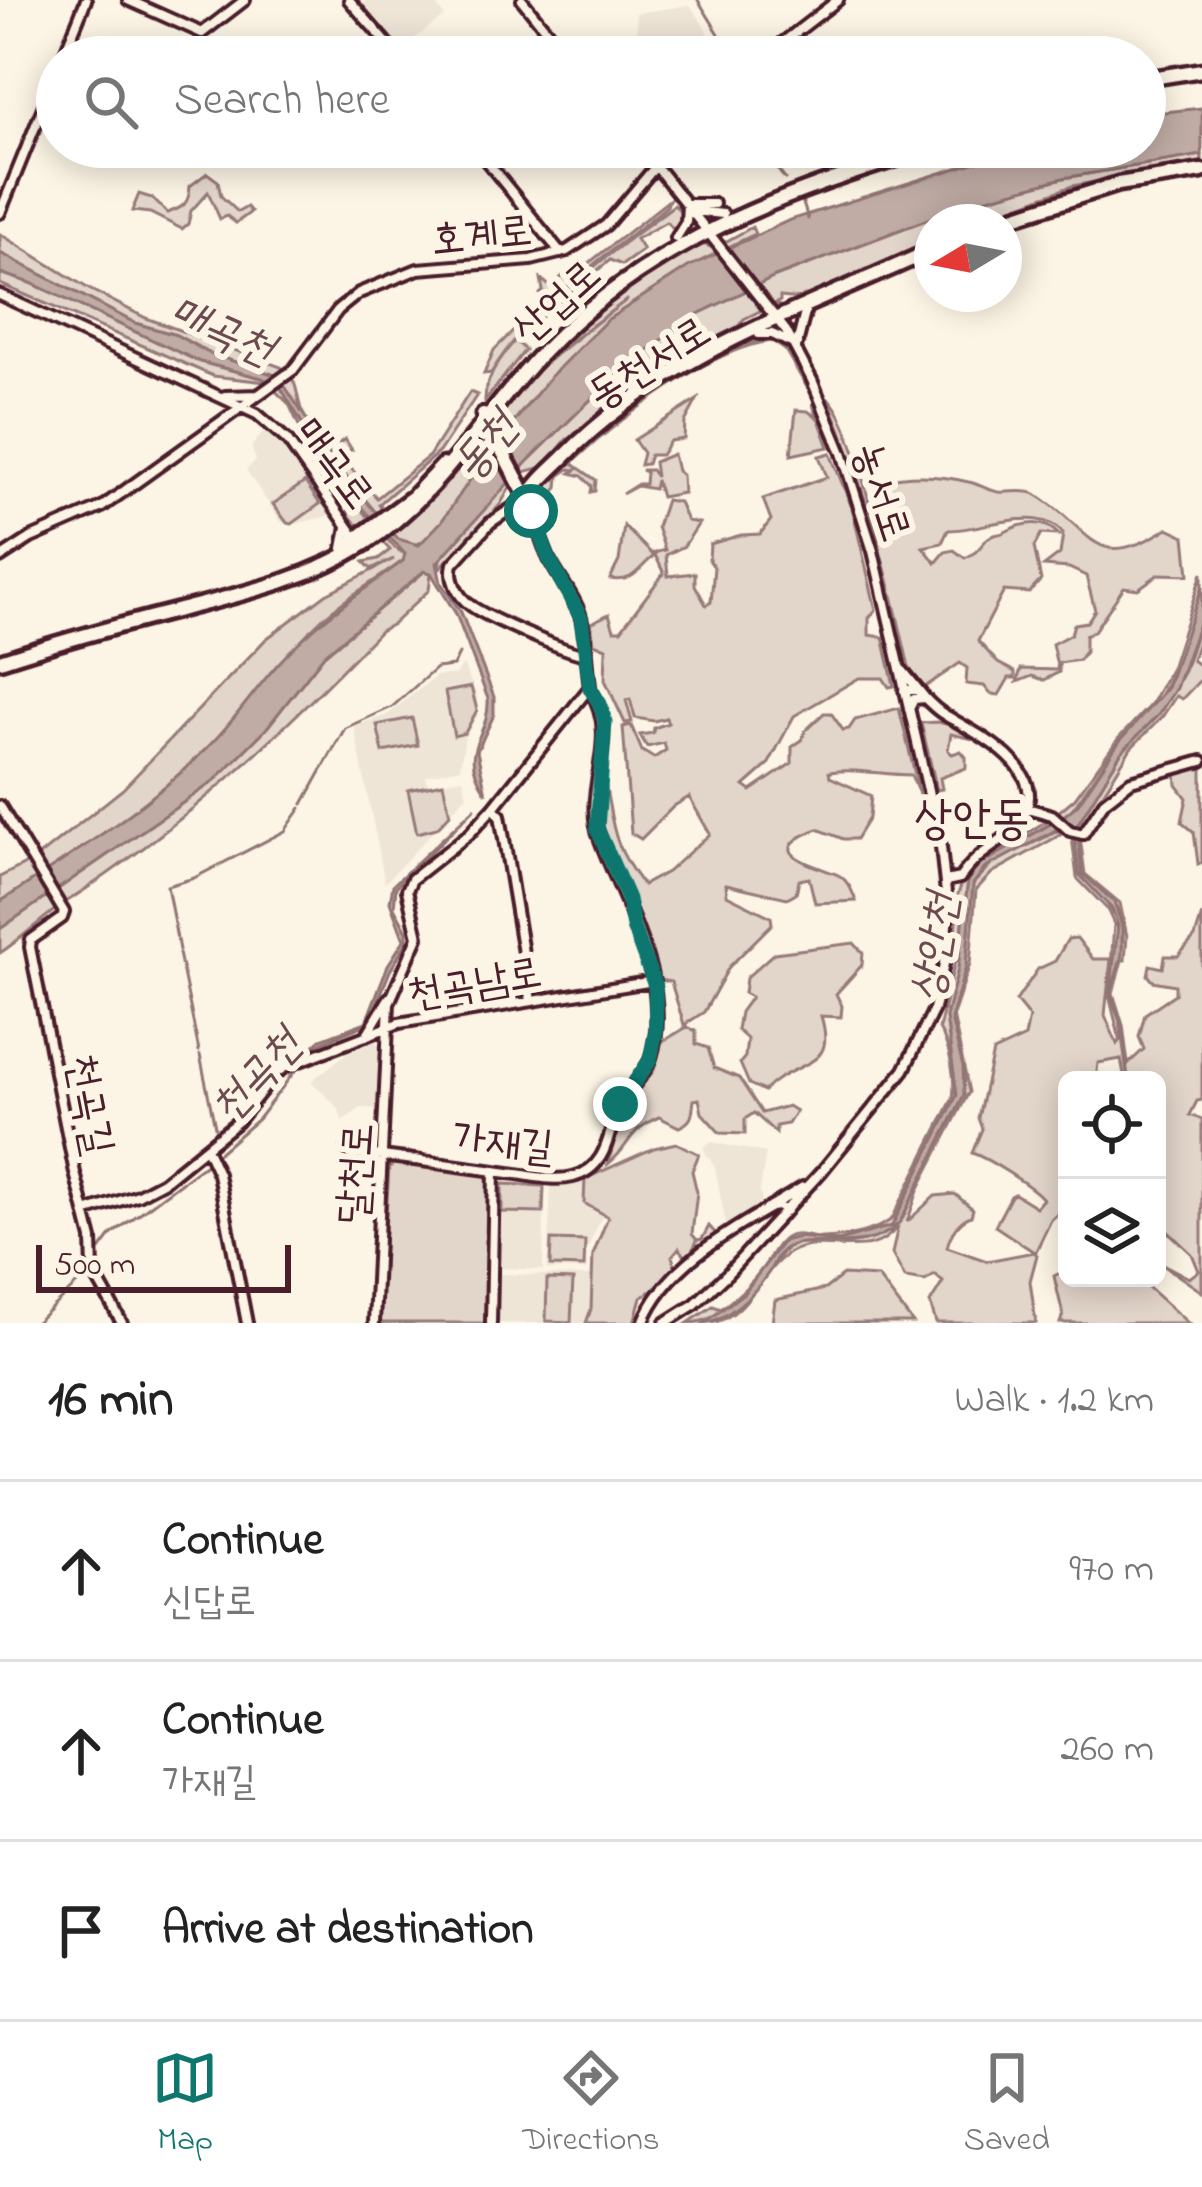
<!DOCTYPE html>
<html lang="en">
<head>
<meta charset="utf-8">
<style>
	:root { --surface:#fff; --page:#f2f2f2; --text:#222; --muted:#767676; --line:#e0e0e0; --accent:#0f766e }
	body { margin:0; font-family:"Indie Flower","Poor Story",sans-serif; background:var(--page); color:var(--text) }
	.controls { position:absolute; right:36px; bottom:36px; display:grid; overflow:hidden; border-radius:18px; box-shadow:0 6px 30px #0003 }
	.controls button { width:108px; height:108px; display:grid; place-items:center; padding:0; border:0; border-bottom:3px solid var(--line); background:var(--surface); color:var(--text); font:60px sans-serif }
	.compass { position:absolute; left:914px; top:204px; width:108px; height:108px; border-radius:50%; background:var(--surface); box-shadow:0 6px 30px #0003; rotate:260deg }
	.scale { position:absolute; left:36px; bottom:30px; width:255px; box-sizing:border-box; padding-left:12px; border:6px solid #4a1f2b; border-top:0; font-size:33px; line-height:42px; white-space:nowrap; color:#4a1f2b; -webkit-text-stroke:9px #fcf5e5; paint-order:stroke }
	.stop { position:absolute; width:36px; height:36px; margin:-27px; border:9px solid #0f766e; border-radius:50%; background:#fff }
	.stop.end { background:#0f766e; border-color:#fff; box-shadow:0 3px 12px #0008 }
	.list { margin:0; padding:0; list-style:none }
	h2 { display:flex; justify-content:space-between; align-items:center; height:156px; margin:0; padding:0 48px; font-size:51px }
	h2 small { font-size:39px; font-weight:400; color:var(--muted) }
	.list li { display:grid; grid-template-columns:78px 1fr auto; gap:36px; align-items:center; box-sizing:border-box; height:180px; padding:0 48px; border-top:3px solid var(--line) }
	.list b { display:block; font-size:45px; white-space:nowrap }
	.list p { margin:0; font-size:39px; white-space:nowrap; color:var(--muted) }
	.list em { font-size:39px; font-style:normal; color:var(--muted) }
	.icon { flex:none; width:66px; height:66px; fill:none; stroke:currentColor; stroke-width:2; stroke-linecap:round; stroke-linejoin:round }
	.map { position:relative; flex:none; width:1202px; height:1323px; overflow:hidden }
	.search { position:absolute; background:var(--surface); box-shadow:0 6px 30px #0003; left:36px; right:36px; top:36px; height:132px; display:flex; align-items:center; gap:30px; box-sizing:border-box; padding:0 42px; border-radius:66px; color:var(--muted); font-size:45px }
	.sheet { height:696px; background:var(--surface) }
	nav { display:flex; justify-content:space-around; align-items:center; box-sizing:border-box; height:168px; border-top:3px solid var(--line); background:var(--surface); font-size:33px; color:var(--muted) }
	nav a { display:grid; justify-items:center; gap:6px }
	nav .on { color:var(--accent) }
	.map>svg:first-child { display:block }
	.built { fill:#eee5d7 }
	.green { fill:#e2d5ca; stroke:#967a7a; stroke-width:3; fill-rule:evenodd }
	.water { fill:#c0aca5; stroke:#917474; stroke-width:3 }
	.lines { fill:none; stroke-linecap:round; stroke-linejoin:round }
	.stream { stroke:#917474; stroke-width:3 }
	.minor-casing { stroke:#4a1f2b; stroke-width:16 }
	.major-casing { stroke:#4a1f2b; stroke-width:21 }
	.minor { stroke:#fcf5e5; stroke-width:8 }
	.major { stroke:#fcf5e5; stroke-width:12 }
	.route { stroke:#0f766e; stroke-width:15 }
	.labels { text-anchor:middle; stroke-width:12; stroke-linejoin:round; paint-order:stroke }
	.street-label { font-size:42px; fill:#4a1f2b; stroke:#fcf5e5 }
	.water-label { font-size:45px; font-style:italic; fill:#6d4950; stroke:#fcf5e5 }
	.quarter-label { font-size:48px; fill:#4a1f2b; stroke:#fcf5e5 }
</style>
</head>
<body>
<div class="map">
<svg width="1202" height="1323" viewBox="0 0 1202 1323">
	<rect width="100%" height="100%" fill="#fcf5e5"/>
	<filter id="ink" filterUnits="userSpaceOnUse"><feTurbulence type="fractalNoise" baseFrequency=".00833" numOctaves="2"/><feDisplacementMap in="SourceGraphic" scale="24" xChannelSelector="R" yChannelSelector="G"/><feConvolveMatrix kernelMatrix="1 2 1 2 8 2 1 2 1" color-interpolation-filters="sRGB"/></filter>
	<g filter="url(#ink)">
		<path class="built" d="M366 0H433L444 16 398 51 361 6Z
			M690 5 705 27 715 53 705 57H682L669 50 661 57H650L638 39 636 13Z
			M266 429 284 448 330 513 328 516 292 525 281 522 246 470 256 460 251 447Z
			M463 665 477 695 478 714 465 737 460 768 426 776 428 784 463 778 467 795 385 883 354 726 387 715 436 676 456 674Z
			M375 1041 383 1049 381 1109 361 1108 342 1121 339 1109 311 1081 347 1053Z
			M711 1142 766 1153 760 1190 762 1208 727 1230 715 1168 703 1148Z
			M505 1178 545 1184 543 1270 496 1268 498 1182Z
			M585 1179 584 1203 603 1214 587 1250 586 1270H547L551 1185Z
			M496 1274 592 1276 590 1314 585 1323H495Z"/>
		<path class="green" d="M1202 155V164L1155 171 1202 166 1097 186 989 222H979L1044 196 1149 172 1072 186 974 222H932V240L802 299 932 242V246L780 311 777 305 786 308 788 303 800 299 780 297V301L744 319 737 328 675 358 603 407 601 410 676 360 769 315 688 358 539 475 568 438 543 467 524 472 512 484 500 505 437 571 442 556 527 462 625 366 698 314 775 277 973 202 1063 178Z
			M207 173 218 181 221 196 238 212 247 207 251 212 236 223 227 216 220 219 208 192 191 211 188 224 182 229 150 213 132 211 139 194 152 198 167 213C183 208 189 204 190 186Z
			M669 200 667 206C603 259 535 302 491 373L484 374 494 350 544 300 540 294 543 291 541 279 551 287 571 268 580 270Z
			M674 205 682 212 681 224 674 229 666 222 636 239 643 250 622 265 610 260 544 314 518 343 525 350 485 401C482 342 629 240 674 205Z
			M752 227 755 234C632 291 570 346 488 454 470 478 443 537 414 545L398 539 337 467 278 376 211 354 176 335 135 323 0 253V234L89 289 146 318 281 367C300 384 294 387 301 409 307 424 318 438 328 451L345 439 352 450 342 452 341 457 377 498 429 456 470 392 477 395 439 452 379 504 401 525 442 488 486 436 465 470C481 449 493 428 506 406 521 377 599 321 628 299L571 341 517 389C570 329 629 282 697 242L714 248Z
			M0 273 31 283 200 362 262 378 281 388 336 480 395 548 405 554 404 560C377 581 347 596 322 619 279 659 248 709 206 749 146 809 70 856 0 902V877L35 859 123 789 266 639 326 594 394 559 371 569 364 562 378 559 390 550 366 525 356 524 348 514 349 508 343 495 307 443 289 404 266 382 213 376 0 284Z
			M761 339C789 339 796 367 808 389L785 350 773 341C713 346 618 420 575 460L573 464 596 480 595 491 591 492 592 486 582 476 571 473 576 470 569 469 559 476 558 488 538 507 535 502C588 422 674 374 761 339Z
			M828 398C851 420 869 504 879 539 889 519 872 501 881 481 912 473 941 475 973 483 982 486 990 491 999 492 1011 493 1025 489 1035 494 1093 527 1091 577 1168 528L1185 536 1189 575 1159 574 1138 589 1124 587 1094 631 1085 636V652L1079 660 1059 663V672L1044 680 1032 676 1017 682 1021 669 1058 670 1052 644 1071 634 1074 624 1087 622 1095 610 1086 576 1069 568 1044 566 1060 554 1063 534C1039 503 980 531 948 530L942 543 923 547 936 563 945 552 954 550 965 558C978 552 978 549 987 539 993 533 997 536 1005 532 1024 522 1044 518 1059 535L1041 534 1034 547 1041 580 1029 593 1004 591 978 641 998 663 1015 672V678H1009L999 695 991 694 984 686 966 684 967 668 960 663 922 689 910 672C889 577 865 487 828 398Z
			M697 400 685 422 684 439 670 441 661 455H650L647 464 640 465 643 453 634 440Z
			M813 403 829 447 791 455 796 410 808 411 816 417Z
			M830 453 852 508 876 610 869 618V635L883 637 894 686 889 687 883 678H859L794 716 768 765 744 786 751 791 792 763V747L802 740 805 731 824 713H831L843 730 849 729 855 720 899 708 920 796 911 775C882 775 858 768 829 772L830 777 871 796 869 818 856 839H843L818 829C751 854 827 868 840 876 849 882 852 891 856 901L815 903 809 878 799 880 796 893 787 898 726 884 727 895 771 917 772 924 729 967 704 1012 684 1025 671 982 658 980 637 927 631 894 602 837V772C614 816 607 839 643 885L667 872 710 834 689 797 674 806 641 839 631 833 623 727 631 725 642 751 654 758 666 750 664 743 647 747 640 735 653 733 654 728 668 723 666 718 654 721 635 718 630 699 626 700 632 722 625 723 605 680 606 648 594 643 591 623 609 614 614 630H621L664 573 654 553 665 550 657 527 666 500 679 502 687 521 699 523 684 546 666 555 668 576 695 573V585L706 605 711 602 714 567 709 560 710 544 741 535 760 534 771 520 763 499 827 477 819 456Z
			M673 454 677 471 682 475 683 493 661 497 656 480 654 489 637 486 622 494 638 484H645L646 472 641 470H651L656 477 654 462Z
			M305 482 320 504 292 524 287 523 273 504Z
			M624 526 654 556C637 569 635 583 610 579L619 561Z
			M425 571 431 573 429 590 393 624 380 631C285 730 182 828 66 902 43 917 23 938 0 953V929L213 782 266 729 324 655Z
			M1202 573V587L1181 653 1159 699 1119 742 1071 811 979 865 968 880 958 969 946 1017 957 1095 892 1226 839 1241 787 1239C776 1248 773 1258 765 1270 748 1294 718 1323 688 1323L713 1306 721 1309C736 1298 751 1284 762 1269 770 1259 775 1244 785 1238 799 1230 810 1239 823 1238 843 1237 873 1233 892 1219L953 1098C956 1077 950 1047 939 1029L955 961 958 894 964 877 975 864 1050 819 1075 798 1118 739 1151 704 1171 668Z
			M1202 615V630L1192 660 1202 667V678L1182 699 1176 696 1162 717 1131 748 1084 824 1080 837 1085 874 1120 903 1127 936 1125 960H1122L1113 993 1123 1025 1128 1064 1144 1049 1139 1037 1145 1014 1175 994V985L1153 981 1148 975 1150 965 1163 968 1165 956H1178L1195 937 1202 915V1100L1197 1101 1190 1115 1202 1119V1292L1157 1261 1189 1278 1199 1271 1192 1254 1157 1221V1080H1125L1121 1059 1098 1063 1096 1080H1067V1205L1051 1220 1035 1253 1037 1255 1030 1281 1036 1323H936L930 1303 943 1282 935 1275 925 1281 905 1278 892 1254 898 1226C871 1264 829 1235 795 1250 761 1265 751 1316 711 1323L744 1300 786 1248 798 1243 842 1245 865 1241 891 1231 903 1218 930 1156 959 1108 963 1067 951 1012 966 966 973 884 994 862 1073 824 1079 874 1107 903 1116 919 1119 939 1113 982C1123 956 1131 922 1111 899 1102 889 1090 884 1082 873L1077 825 1121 753 1159 714 1184 671ZM1071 829 1077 878 1107 909 1114 924 1109 995 1120 1040 1117 1044 1105 1015 1111 959H1093L1077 938 1068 939 1055 961 1038 969 1016 1001 1029 1017 1025 1037 993 1052 978 1118 982 1129 972 1153C987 1158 1035 1188 1043 1199L1036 1207 1015 1194 1011 1196 995 1226 1034 1252 987 1261 947 1247C950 1234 959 1220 971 1216L973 1209 955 1194 935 1196 907 1222 919 1188 969 1092 953 1015 970 964 976 890 992 873Z
			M471 687 477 710 465 733 454 736 445 692Z
			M412 718 418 745 383 752 377 725Z
			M938 722 962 728 987 742 951 734 948 750 952 754 961 751 966 757V768L940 778 942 789 937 790 921 723Z
			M1202 764V862L1198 864 1194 832 1182 822 1187 798 1177 785 1176 770Z
			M443 783 450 814 437 828 417 833 408 790Z
			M854 943 863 953 862 965 836 994 842 1006 841 1017 821 1016C838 1072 796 1057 764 1091L749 1084 740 1063 745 1057 747 1039 737 1030 740 1012 751 997 744 993 746 978 774 953Z
			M687 1027 696 1031V1044L708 1048 714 1068 739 1078 762 1113 788 1106 796 1111 788 1124 776 1126V1133L754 1113 745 1119V1134L720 1133 702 1113 699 1099 694 1100C692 1113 694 1121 679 1127L659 1117C626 1131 631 1147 608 1164L623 1110 654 1070 660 1043Z
			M676 1143 699 1154 692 1171 697 1192 692 1234 697 1240 702 1239 709 1226 718 1236 700 1250 696 1243 690 1255 685 1256 679 1248 672 1256 676 1268 660 1286 641 1297 634 1323H586L591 1309 593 1255 608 1217 584 1203 585 1179 654 1148Z
			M394 1163 485 1175 489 1181 486 1323H379L389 1168Z
			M502 1184 544 1186 543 1213 502 1212Z
			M551 1240 585 1241 584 1267 550 1266Z
			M1067 1262V1278H1125L1132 1286 1141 1281 1188 1323H1060L1063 1315 1054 1276 1064 1271Z
			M843 1275 878 1277 913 1323H772L775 1300 825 1289Z
			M547 1279 573 1280 571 1322 546 1321Z"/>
		<path class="water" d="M1202 108V155L1063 178 973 202 775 277 698 314 625 366 527 462 437 563 441 583 461 612 494 697V715L477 751 486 793C455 746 490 740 488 699L456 614 431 573 424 571 324 655 266 729 213 782 0 929V902C70 856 146 809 206 749 232 724 252 693 277 665 314 623 358 594 403 561L405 554 336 480 281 388 262 378 200 362 31 283 0 273V253L135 323 176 335 211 354 278 376 338 467 398 539 419 545 441 522 481 464 550 377 607 320 688 267 790 220 1024 147H1145V114Z
			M1202 587V615L1176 688 1159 714 1121 753 1077 825 1082 873 1114 902 1122 926V955L1111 992 1123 1028 1128 1080 1120 1022 1110 993 1118 926 1112 909 1079 874 1073 825 1069 823 985 868 973 884 966 966 951 1019 963 1067 964 1095 900 1222C864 1260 809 1231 784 1249 776 1255 774 1264 769 1272 755 1293 729 1320 704 1323L744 1293 783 1241 799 1237 839 1241 892 1226 957 1095 946 1017 958 969 968 880 979 865 1063 817 1078 804 1119 742 1167 688Z
			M476 807 396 887 394 907 407 931V942L390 971 369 1023 323 1042 303 1055 321 1039 366 1022 388 965 404 940 390 902 393 885Z"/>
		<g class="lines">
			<path class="stream" d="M698 0 719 34 725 57
				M760 147 785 179
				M802 200 808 219
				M303 804 345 728 392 707 436 668 453 666 459 654
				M179 950 167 886 194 878 285 831 301 808
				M179 953 199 1051
				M200 1055 215 1127
				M215 1130 216 1132
				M214 1157 258 1119 301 1063
				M100 1250 112 1234 207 1163
				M35 1323 89 1273"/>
			<g class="minor-casing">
				<path id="minor" d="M128 0 202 33 245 0
					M349 0 399 57
					M522 0 568 57
					M63 57 86 0
					M764 57 838 0
					M475 147 561 253
					M641 147 786 331 812 380 842 453 873 551 941 847 948 912 944 964 934 1009 904 1070 822 1171 727 1274 695 1304 665 1323
					M695 211 723 214
					M0 213 57 73
					M676 238 686 222 687 204H714
					M0 295 257 414 287 440 356 538
					M759 334H772L791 343
					M797 344 805 313
					M225 396 258 395
					M343 548 347 527
					M0 558 31 538 102 507 293 370 338 310 359 293 418 269 531 260 567 251 606 225 672 147
					M903 671 925 698 914 699 909 709
					M904 690H917C926 699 934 709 945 715 979 735 1055 771 1020 822 1006 843 979 849 960 878L946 881
					M0 806 64 912 62 918 31 940 30 947 75 1173 92 1239 93 1271 122 1323
					M493 808 500 815 531 1001
					M1027 808 1052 815 1070 831 1083 834 1104 802 1131 781 1202 761
					M366 1036 389 998
					M206 1148 218 1174 247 1323
					M347 1149 354 1153C406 1158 457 1166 509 1173 529 1175 553 1182 573 1177 605 1169 608 1139 616 1112 623 1092 644 1079 651 1058 674 984 625 907 600 840 580 788 623 743 590 689V687C587 662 587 634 579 611 572 593 559 578 550 561 541 541 534 519 527 498L490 523 453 564C449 579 457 595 470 605 485 617 569 653 586 655
					M775 1204 803 1187
					M85 1212 138 1195 163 1182 237 1122 276 1073 287 1066 399 1023 654 981
					M374 1323 389 1003 418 937 407 890 412 879 469 834 493 808 590 687
					M491 1323 494 1171
					M643 1323C663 1270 724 1234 771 1207L778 1206 786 1211"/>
			</g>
			<g class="major-casing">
				<path id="major" d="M1145 79 1202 70
					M998 222 1118 184 1202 171
					M483 415 527 498
					M527 498C536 482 551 470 564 457 664 354 804 309 932 250
					M349 544 413 497 443 465
					M0 661C58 642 117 626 176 611 241 594 307 580 364 544 442 494 481 416 544 351 651 239 790 191 935 147"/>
			</g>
			<use href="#minor" class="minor"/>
			<use href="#major" class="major"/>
		</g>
	</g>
	<g class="lines" filter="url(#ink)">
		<path class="route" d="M531 511 549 559 581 618 590 688 600 704 605 722 597 828 628 899 633 927 655 986 656 1030 650 1060 620 1104"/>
	</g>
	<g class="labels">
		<g class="street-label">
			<text transform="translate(481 233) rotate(-6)" y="15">호계로</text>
			<text transform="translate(555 300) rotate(-42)" y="15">산업로</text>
			<text transform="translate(648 361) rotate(-32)" y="15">동천서로</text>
			<text transform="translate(336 462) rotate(53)" y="15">매곡로</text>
			<text transform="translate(884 491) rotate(72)" y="15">농서로</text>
			<text transform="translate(474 981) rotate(-10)" y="15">천곡남로</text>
			<text transform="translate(92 1104) rotate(79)" y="15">천곡길</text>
			<text transform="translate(503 1140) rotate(6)" y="15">가재길</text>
			<text transform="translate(353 1173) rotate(-86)" y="15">달천로</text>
		</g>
		<g class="water-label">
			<text transform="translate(223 328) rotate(24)" y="16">매곡천</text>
			<text transform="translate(483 444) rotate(-50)" y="16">동천</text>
			<text transform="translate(932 947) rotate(-81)" y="16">상안천</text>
			<text transform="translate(254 1074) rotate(-47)" y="16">천곡천</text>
		</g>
		<g class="quarter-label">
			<text x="972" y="833">상안동</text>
		</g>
	</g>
</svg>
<div class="controls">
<button><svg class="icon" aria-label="locate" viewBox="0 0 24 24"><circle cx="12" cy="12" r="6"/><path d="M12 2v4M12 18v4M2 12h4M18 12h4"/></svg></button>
<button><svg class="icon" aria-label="layers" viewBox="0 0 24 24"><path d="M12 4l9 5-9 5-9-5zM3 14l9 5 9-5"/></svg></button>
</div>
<svg class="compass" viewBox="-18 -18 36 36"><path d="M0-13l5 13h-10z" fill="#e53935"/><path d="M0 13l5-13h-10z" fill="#767676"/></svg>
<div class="scale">500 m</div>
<div class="stop" style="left:531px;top:511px"></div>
<div class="stop end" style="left:620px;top:1104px"></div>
<div class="search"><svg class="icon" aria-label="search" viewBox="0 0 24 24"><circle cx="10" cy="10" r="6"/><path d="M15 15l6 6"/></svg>Search here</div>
</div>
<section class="sheet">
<h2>16 min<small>Walk · 1.2 km</small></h2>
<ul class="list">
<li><svg class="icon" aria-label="ahead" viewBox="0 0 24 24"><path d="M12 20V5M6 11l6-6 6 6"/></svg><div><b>Continue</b><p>신답로</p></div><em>970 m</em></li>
<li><svg class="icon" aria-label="ahead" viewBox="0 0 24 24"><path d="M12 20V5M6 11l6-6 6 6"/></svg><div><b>Continue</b><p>가재길</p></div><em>260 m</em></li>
<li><svg class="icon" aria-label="arrive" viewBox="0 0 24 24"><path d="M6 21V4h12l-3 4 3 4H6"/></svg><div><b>Arrive at destination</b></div></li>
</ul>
</section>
<nav>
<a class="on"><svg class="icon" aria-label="map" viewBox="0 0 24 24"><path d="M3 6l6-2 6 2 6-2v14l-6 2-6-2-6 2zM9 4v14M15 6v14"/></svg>Map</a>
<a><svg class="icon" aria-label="directions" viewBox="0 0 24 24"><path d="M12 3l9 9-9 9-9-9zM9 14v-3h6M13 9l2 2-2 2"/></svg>Directions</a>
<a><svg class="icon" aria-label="saved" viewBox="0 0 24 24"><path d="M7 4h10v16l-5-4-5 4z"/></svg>Saved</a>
</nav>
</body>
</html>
